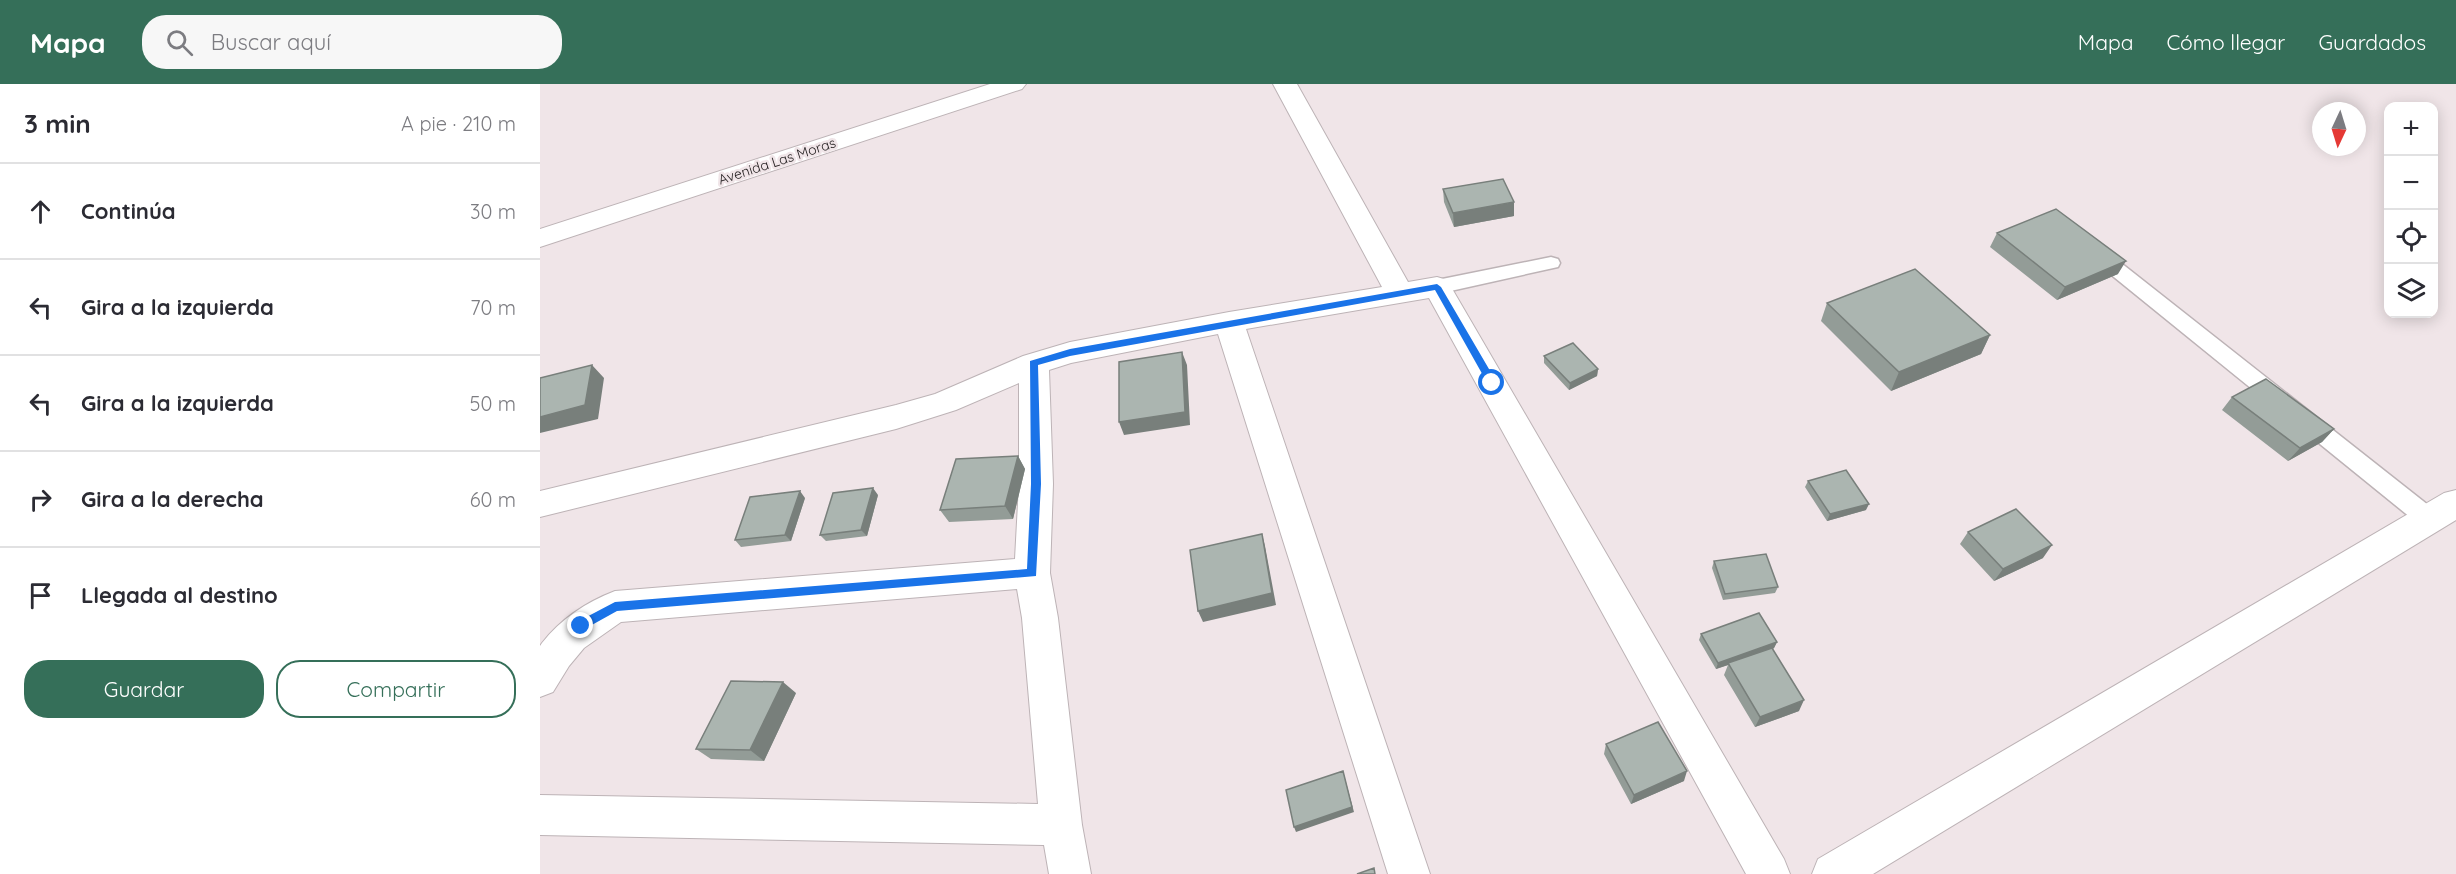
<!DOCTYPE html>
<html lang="es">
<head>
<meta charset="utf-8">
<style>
	:root { --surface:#fff; --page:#f7f7f7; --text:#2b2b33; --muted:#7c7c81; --line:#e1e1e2; --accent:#356f59 }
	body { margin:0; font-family:Quicksand,sans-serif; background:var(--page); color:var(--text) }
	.controls { position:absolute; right:18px; top:18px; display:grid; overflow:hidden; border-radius:12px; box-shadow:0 3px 15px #0003 }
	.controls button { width:54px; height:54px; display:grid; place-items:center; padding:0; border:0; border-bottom:2px solid var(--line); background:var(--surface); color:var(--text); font:30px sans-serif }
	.compass { position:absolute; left:1772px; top:18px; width:54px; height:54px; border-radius:50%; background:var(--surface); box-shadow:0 3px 15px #0003; rotate:184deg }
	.stop { position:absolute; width:18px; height:18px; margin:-14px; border:4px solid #1a73e8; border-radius:50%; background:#fff }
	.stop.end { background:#1a73e8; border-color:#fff; box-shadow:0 2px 6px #0008 }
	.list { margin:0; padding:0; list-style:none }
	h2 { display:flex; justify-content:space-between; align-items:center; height:78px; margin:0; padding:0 24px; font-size:26px }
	h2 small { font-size:20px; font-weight:400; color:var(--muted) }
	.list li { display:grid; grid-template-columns:39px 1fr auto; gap:18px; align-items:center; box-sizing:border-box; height:96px; padding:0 24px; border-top:2px solid var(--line) }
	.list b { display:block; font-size:22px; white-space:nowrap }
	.list em { font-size:20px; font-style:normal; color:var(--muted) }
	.actions { display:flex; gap:12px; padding:18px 24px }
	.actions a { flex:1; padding:14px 0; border:2px solid var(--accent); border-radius:24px; text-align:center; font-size:21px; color:var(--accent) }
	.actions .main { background:var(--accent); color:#fff }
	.icon { flex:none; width:33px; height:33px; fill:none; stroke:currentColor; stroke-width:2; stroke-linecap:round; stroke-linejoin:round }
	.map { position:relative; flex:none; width:1916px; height:790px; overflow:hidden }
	header { display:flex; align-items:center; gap:36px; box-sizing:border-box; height:84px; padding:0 30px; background:var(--accent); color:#fff }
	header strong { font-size:28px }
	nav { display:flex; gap:33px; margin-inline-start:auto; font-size:21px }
	.search { width:420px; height:54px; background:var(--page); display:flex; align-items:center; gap:15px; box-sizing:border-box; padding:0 21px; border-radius:24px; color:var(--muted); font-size:22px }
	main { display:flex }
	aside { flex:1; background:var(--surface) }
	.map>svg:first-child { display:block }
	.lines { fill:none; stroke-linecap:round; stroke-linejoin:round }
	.lane-casing { stroke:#bdb3b6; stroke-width:3 }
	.street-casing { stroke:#bdb3b6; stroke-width:2 }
	.lane { fill:#fff; fill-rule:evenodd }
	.street { fill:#fff; fill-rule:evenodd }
	.wall { fill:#939c97 }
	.shaded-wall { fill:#787f7b }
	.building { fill:#abb5b0; stroke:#787f7b; stroke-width:1.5 }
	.route { fill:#1a73e8 }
	.labels { text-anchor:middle; stroke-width:5; stroke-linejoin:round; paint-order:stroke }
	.far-street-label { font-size:14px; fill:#242021; stroke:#f0e5e8 }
</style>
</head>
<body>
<header>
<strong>Mapa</strong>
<div class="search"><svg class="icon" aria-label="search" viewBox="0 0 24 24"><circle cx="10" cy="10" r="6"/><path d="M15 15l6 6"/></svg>Buscar aquí</div>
<nav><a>Mapa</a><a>Cómo llegar</a><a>Guardados</a></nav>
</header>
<main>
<aside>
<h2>3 min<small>A pie · 210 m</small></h2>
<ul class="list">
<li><svg class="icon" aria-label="ahead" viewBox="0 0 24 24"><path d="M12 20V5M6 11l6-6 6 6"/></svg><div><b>Continúa</b></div><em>30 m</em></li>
<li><svg class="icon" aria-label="left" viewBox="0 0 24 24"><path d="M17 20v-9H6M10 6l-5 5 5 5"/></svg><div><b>Gira a la izquierda</b></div><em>70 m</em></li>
<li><svg class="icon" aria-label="left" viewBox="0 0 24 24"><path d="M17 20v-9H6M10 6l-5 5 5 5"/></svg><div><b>Gira a la izquierda</b></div><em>50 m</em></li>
<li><svg class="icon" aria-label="right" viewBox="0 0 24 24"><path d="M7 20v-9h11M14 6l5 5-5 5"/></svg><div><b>Gira a la derecha</b></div><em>60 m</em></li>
<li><svg class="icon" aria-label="arrive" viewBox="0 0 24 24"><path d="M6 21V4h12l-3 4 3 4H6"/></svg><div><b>Llegada al destino</b></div></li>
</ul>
<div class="actions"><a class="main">Guardar</a><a>Compartir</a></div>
</aside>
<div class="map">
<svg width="1916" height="790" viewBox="0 0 1916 790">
	<rect width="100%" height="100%" fill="#f0e5e8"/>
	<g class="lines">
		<g class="lane-casing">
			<path id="lane" d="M1555 162 1562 164 1897 428 1901 435 1897 442 1889 444 1881 442 1548 172 1546 168 1548 164Z
				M1011 173 1018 175 1020 179 1018 183 897 210 890 208 887 203 890 198 897 196Z"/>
		</g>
		<g class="street-casing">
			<path id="street" d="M450 0H486L482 5 0 163V145Z
				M733 0H757L868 198 897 193 907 196 1244 775 1250 790H1206L889 214 706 245 890 790H848L678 250 531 279 509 286 513 400 510 489 518 534 542 741 551 790H509L504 761 0 751V711L498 720 482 534 477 505 81 538 44 564 29 582 13 608 0 613V562L2 559C21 535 46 518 75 507L475 475 479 400V299L416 326 356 345 0 433V407L356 321 395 310 483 272 530 258 689 228 842 203Z
				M1916 406V436L1333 790H1272L1278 775 1904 409Z"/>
		</g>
		<use href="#lane" class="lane"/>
		<use href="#street" class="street"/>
	</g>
	<path class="wall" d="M903 105 974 132 914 143 904 118Z
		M1457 149 1578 190 1517 216 1450 163Z
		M1287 219 1450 251 1441 270 1351 307 1281 237Z
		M1004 272 1058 285 1057 292 1029 306 1004 279Z
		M1692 313 1794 345 1782 358 1748 377 1682 326Z
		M478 372 485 385 473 435 409 438 400 426Z
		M1268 397 1326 426 1287 437 1265 403Z
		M338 411 327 452 286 457 280 451Z
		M265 414 251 457 201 463 195 456Z
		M1428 448 1503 474 1454 497 1420 460Z
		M1174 477 1238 503 1235 509 1183 516 1172 484Z
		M1161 550 1237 558 1234 564 1233 565 1259 627 1215 643 1184 591 1188 581 1176 585 1159 556Z
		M256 609 224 677 171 675 156 665Z
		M1066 660 1144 697 1091 720 1064 670Z"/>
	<path class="shaded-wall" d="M974 118V132L914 143 913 129Z
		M1586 177 1578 190 1517 216 1525 203Z
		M1450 251 1441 270 1351 307 1359 288Z
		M642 268 647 281 650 341 584 351 579 338Z
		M52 281 64 294 58 335 0 349V333Z
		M1058 285 1057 292 1029 306 1030 299Z
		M1794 345 1782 358 1748 377 1760 364Z
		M478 372 485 385 473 435 465 422Z
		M333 404 338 411 327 452 321 446Z
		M260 407 265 414 251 457 245 451Z
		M1329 420 1326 426 1287 437 1290 430Z
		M722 450 725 462 736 521 663 538 658 527Z
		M1512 461 1503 474 1454 497 1463 485Z
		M1237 558 1234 564 1189 581 1188 579V581L1176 585 1178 579Z
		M243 598 256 609 224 677 210 666Z
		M1264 616 1259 627 1215 643 1220 633Z
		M803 687 814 728 756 748 754 743Z
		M1147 687 1144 697 1091 720 1094 711Z"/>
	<path class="building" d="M963 95 974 118 913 129 903 105Z
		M1516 125 1586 177 1525 203 1457 149Z
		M1375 185 1450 251 1359 288 1287 219Z
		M1033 259 1058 285 1030 299 1004 272Z
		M642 268 645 328 579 338V278Z
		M52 281 45 321 0 333V294Z
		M1726 295 1794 345 1760 364 1692 313Z
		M478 372 465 422 400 426 416 375Z
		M1306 386 1329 420 1290 430 1268 397Z
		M333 404 321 446 280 451 293 409Z
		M260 407 245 451 195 456 210 413Z
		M1476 425 1512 461 1463 485 1428 448Z
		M722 450 732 509 658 527 650 466Z
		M1226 470 1238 503 1185 510 1174 477Z
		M1219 529 1237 558 1178 579 1161 550Z
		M1232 564 1264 616 1220 633 1188 579Z
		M191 597 243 598 210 666 156 665Z
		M1118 638 1147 687 1094 711 1066 660Z
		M803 687 812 723 754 743 746 706Z
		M834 784 835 790H817Z"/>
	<path class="route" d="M897 200 901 203 956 297V302H949L895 206 530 272 498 281 501 400 496 492 77 527 41 547 35 542 37 538 75 518 487 485 491 400 490 277 530 265Z"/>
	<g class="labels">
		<g class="far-street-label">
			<text transform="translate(237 77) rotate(-18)" y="5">Avenida Las Moras</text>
		</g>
	</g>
</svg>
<div class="controls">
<button>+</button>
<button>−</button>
<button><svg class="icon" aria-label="locate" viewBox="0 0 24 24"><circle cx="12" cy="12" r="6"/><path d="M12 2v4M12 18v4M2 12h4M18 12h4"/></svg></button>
<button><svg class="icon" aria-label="layers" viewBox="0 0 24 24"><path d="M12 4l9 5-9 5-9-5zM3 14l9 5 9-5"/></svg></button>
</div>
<svg class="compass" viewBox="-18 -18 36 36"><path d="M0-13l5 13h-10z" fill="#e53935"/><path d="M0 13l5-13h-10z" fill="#7c7c81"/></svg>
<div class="stop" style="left:952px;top:299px"></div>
<div class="stop end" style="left:41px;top:542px"></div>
</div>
</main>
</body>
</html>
